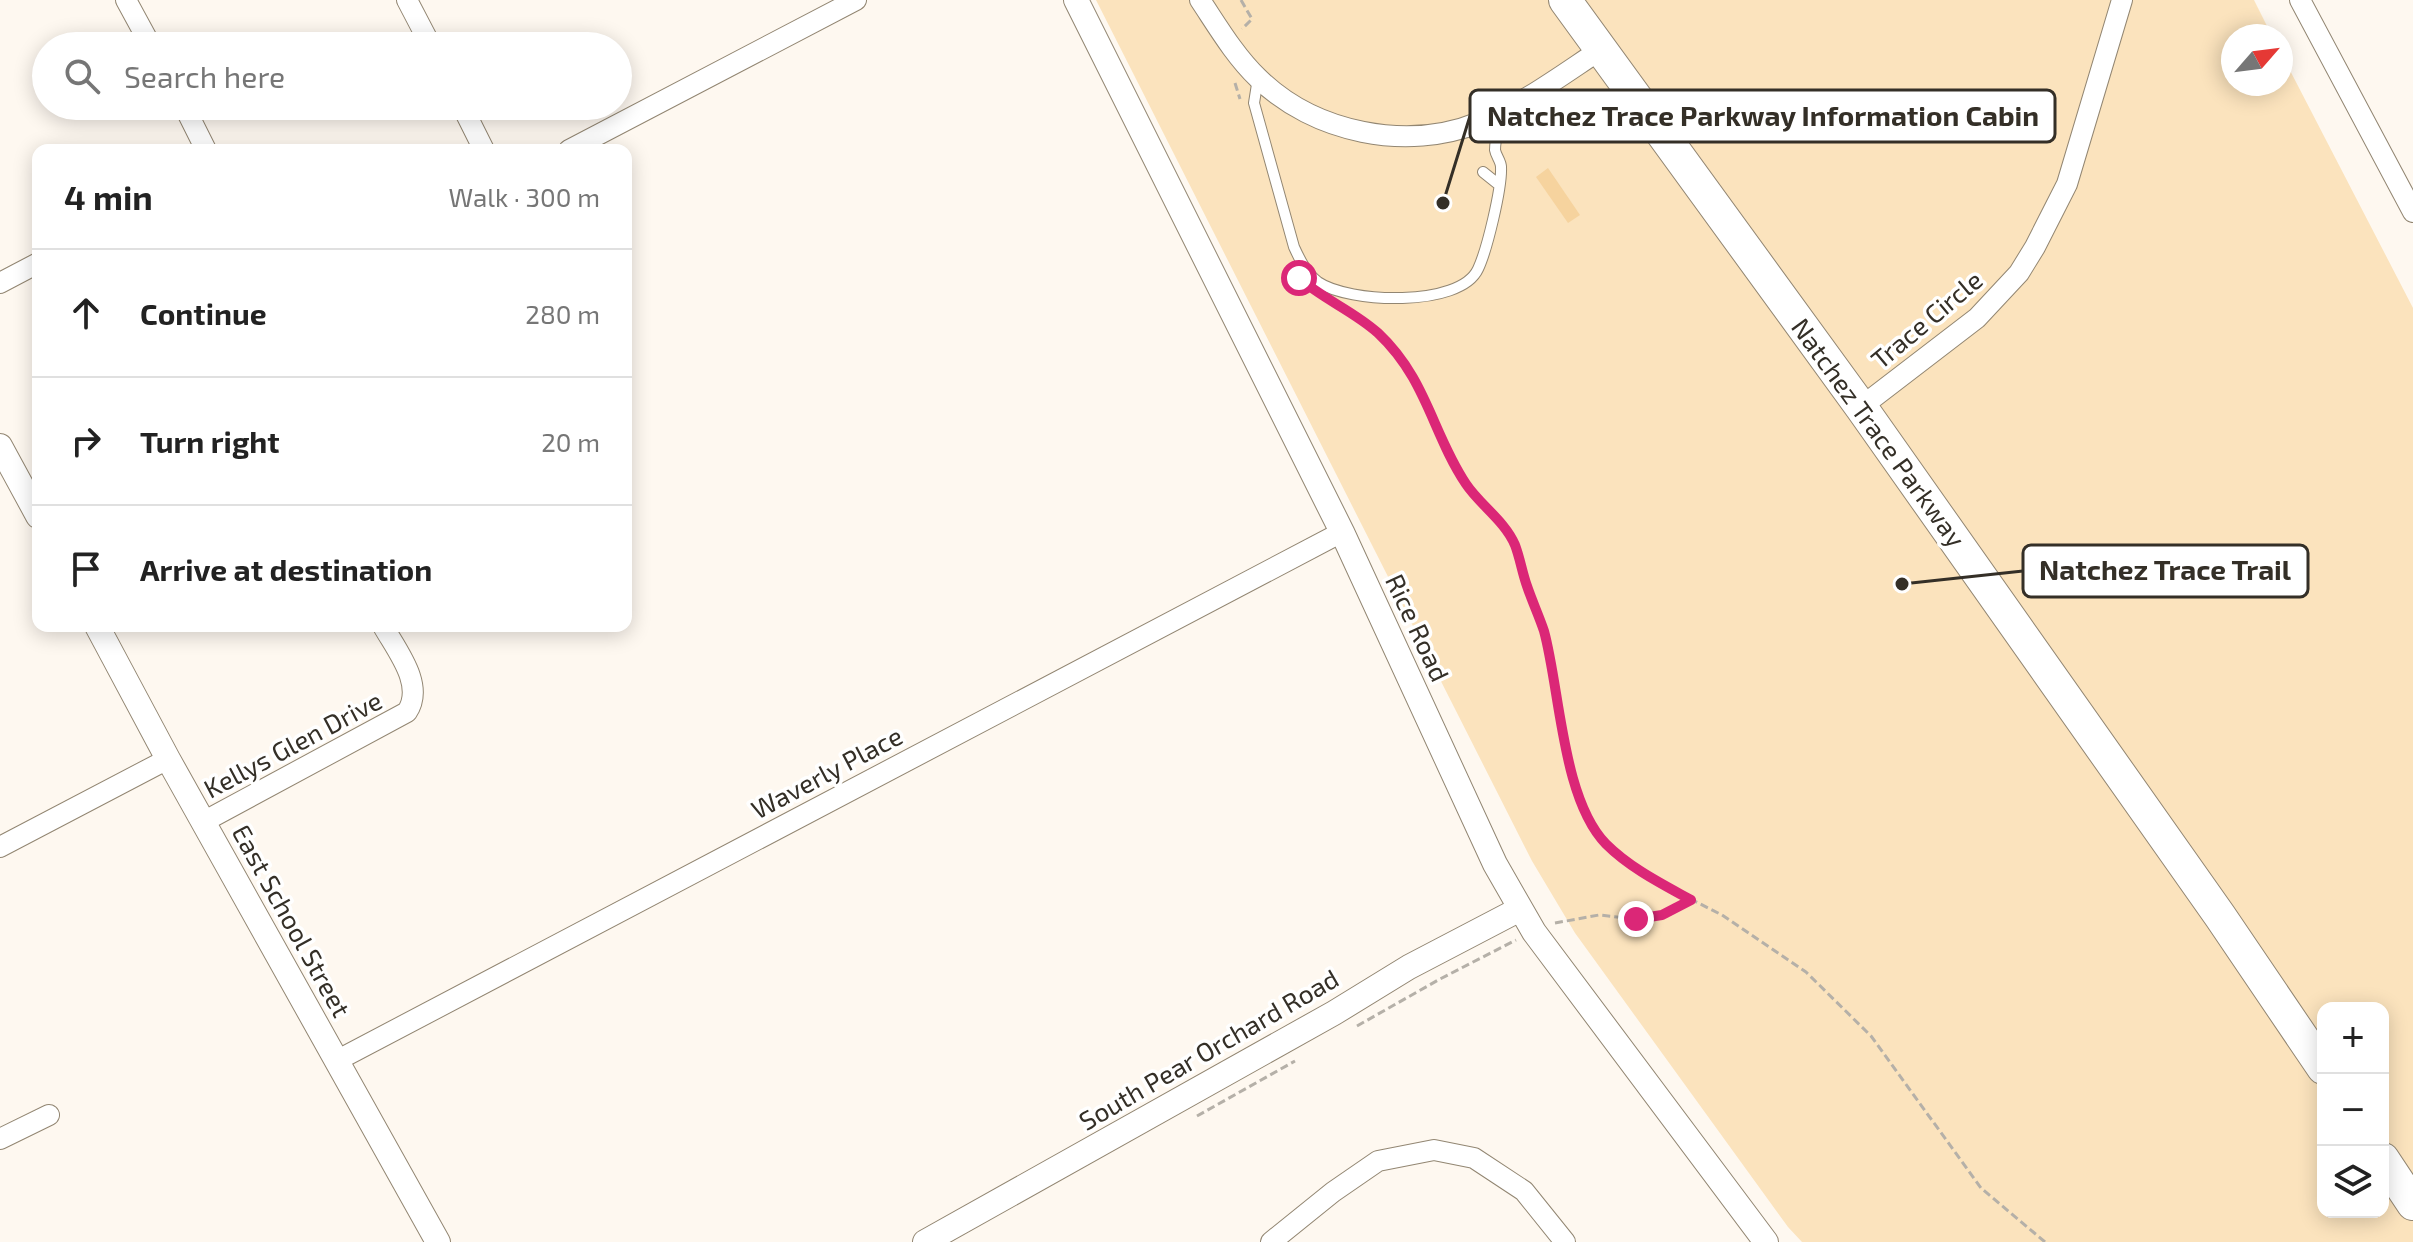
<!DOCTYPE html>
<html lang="en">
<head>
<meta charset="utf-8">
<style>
	:root { --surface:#fff; --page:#f6f6f6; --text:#222; --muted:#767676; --line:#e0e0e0 }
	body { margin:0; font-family:"Exo 2",sans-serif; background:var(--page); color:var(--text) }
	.controls { position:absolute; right:24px; bottom:24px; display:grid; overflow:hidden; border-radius:16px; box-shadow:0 4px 20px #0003 }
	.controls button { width:72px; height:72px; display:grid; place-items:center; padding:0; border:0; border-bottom:2px solid var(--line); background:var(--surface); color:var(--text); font:40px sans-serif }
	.compass { position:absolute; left:2221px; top:24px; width:72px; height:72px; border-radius:50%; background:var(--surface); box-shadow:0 4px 20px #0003; rotate:62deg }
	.stop { position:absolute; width:24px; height:24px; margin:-18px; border:6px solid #db2777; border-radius:50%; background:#fff }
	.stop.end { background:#db2777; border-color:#fff; box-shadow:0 2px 8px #0008 }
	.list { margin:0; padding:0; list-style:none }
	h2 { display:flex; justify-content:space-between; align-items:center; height:104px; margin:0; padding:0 32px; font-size:34px }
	h2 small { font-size:26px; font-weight:400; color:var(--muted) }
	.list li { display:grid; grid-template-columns:52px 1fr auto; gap:24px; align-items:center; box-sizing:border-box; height:128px; padding:0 32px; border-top:2px solid var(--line) }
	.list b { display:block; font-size:30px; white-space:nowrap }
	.list em { font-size:26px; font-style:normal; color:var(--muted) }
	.icon { flex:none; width:44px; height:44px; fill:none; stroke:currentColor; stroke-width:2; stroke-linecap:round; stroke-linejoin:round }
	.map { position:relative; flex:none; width:2413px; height:1242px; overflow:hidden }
	.search { position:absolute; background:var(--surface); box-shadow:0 4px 20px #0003; left:32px; top:32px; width:600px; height:88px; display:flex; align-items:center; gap:20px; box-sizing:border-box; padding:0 28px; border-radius:44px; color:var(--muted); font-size:30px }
	.panel { position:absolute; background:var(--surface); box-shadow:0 4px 20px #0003; left:32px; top:144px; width:600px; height:488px; border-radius:16px }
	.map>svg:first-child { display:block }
	.green { fill:#fbe3bd; fill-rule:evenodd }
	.building { fill:#f6d39e }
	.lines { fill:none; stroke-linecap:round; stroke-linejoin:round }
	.service-casing { stroke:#928672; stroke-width:12 }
	.minor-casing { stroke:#928672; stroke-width:22 }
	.tertiary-casing { stroke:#928672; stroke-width:26 }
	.primary-casing { stroke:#928672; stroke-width:34 }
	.path { stroke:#b5b0a8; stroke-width:3; stroke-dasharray:8 4; stroke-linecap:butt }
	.service { stroke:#fff; stroke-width:10 }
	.minor { stroke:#fff; stroke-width:20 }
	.tertiary { stroke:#fff; stroke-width:24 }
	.primary { stroke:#fff; stroke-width:32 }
	.route { stroke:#db2777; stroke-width:10 }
	.labels { text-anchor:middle; stroke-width:7; stroke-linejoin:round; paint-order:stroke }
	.street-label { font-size:26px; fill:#342f27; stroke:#fff }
	.leader { fill:none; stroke:#342f27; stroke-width:3 }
	.callout-dot { fill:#342f27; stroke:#fff; stroke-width:3 }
	.callout { fill:#fff; stroke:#342f27; stroke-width:3 }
	.callout-label { font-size:28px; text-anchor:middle; font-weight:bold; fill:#342f27 }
</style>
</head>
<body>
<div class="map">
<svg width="2413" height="1242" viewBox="0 0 2413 1242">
	<rect width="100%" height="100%" fill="#fef8f0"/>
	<path class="green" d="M1096 0H2254L2272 36H2233V84H2281V53L2413 308V1242H1802L1788 1227 1575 933 1532 861ZM2323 1008H2383V1212H2323Z"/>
	<path class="building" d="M1548 168 1580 215 1568 223 1536 177Z"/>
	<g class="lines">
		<g class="service-casing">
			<path id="service" d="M1258 78 1254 103 1294 247C1300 260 1306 273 1318 282 1348 303 1460 308 1478 269 1487 250 1502 188 1501 167 1501 161 1496 156 1495 150 1495 139 1499 125 1501 114
				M1483 172 1498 184"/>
		</g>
		<g class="minor-casing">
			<path id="minor" d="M126 0 151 46
				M407 0 431 46
				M1200 0C1218 27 1235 56 1258 78 1314 133 1407 152 1480 122 1523 104 1562 75 1600 50
				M2300 0 2413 212
				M184 106 206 150
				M462 106 484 150
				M569 150 856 0
				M0 283 38 263
				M1861 407 1977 318 2019 273 2035 247 2067 184 2122 0
				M203 822 407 712C425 685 397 651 383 626
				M0 847 168 759
				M336 1061 1342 532
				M0 1139 49 1115
				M1271 1242 1333 1192 1378 1161 1434 1150 1474 1158 1524 1191 1565 1242"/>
		</g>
		<g class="tertiary-casing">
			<path id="tertiary" d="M1076 0 1342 532 1495 864 1534 932 1766 1242
				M0 446 38 516
				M97 626 168 759 438 1242
				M925 1242 1334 1013 1409 967 1520 909"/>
		</g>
		<g class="primary-casing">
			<path id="primary" d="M1565 0 1861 407 2220 916 2323 1068
				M2383 1159 2413 1204"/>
		</g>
		<path class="path" d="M1241 0 1252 19 1242 29
			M1235 83 1240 99
			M1336 306 1377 332 1412 374 1427 401 1452 462 1468 487 1513 541 1544 632 1560 725 1577 788 1590 821 1604 842 1651 879 1722 915 1806 972 1871 1036 1981 1188 2045 1242
			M1555 923 1599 915 1636 919 1662 915 1691 900
			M1357 1026 1440 979 1516 940
			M1197 1116 1295 1061"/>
		<use href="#service" class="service"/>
		<use href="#minor" class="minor"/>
		<use href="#tertiary" class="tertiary"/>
		<use href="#primary" class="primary"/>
	</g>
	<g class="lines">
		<path class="route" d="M1299 278C1323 299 1355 312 1378 333 1427 379 1432 433 1466 484 1480 505 1505 521 1515 545 1520 558 1522 572 1527 586 1532 601 1539 616 1544 631 1560 689 1562 799 1606 844 1630 868 1662 884 1691 900L1662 915 1636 919"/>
	</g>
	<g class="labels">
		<g class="street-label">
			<text transform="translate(1927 320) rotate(-40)" y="9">Trace Circle</text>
			<text transform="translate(1878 433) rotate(54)" y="9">Natchez Trace Parkway</text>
			<text transform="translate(1417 628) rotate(65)" y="9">Rice Road</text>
			<text transform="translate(293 745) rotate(-28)" y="9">Kellys Glen Drive</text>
			<text transform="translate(827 773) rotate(-28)" y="9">Waverly Place</text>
			<text transform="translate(291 921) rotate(61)" y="9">East School Street</text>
			<text transform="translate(1209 1050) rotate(-30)" y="9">South Pear Orchard Road</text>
		</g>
	</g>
	<path class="leader" d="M1443 203L1470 116M1902 584L2023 571"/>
	<g class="callout-dot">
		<circle cx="1443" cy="203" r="8"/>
		<circle cx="1902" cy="584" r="8"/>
	</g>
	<g class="callout">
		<rect x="1470" y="90" width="585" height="52" rx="8"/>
		<rect x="2023" y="545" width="285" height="52" rx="8"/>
	</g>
	<g class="callout-label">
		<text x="1763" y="126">Natchez Trace Parkway Information Cabin</text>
		<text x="2165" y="580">Natchez Trace Trail</text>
	</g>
</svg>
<div class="controls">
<button>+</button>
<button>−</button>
<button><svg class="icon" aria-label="layers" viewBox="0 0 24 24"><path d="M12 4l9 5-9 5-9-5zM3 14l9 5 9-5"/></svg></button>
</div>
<svg class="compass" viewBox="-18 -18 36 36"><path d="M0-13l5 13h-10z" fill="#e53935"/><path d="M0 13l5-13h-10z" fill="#767676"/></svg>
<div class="stop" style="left:1299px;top:278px"></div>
<div class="stop end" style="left:1636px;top:919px"></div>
<div class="search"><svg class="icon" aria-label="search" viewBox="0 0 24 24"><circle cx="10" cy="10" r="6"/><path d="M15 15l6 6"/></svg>Search here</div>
<section class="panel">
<h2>4 min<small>Walk · 300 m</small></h2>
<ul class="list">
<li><svg class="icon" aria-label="ahead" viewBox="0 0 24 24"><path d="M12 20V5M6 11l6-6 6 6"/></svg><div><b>Continue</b></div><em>280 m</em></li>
<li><svg class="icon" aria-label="right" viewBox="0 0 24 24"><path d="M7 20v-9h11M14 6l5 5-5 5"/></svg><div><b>Turn right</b></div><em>20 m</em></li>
<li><svg class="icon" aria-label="arrive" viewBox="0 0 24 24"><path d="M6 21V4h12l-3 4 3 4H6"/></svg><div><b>Arrive at destination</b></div></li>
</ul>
</section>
</div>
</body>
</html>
